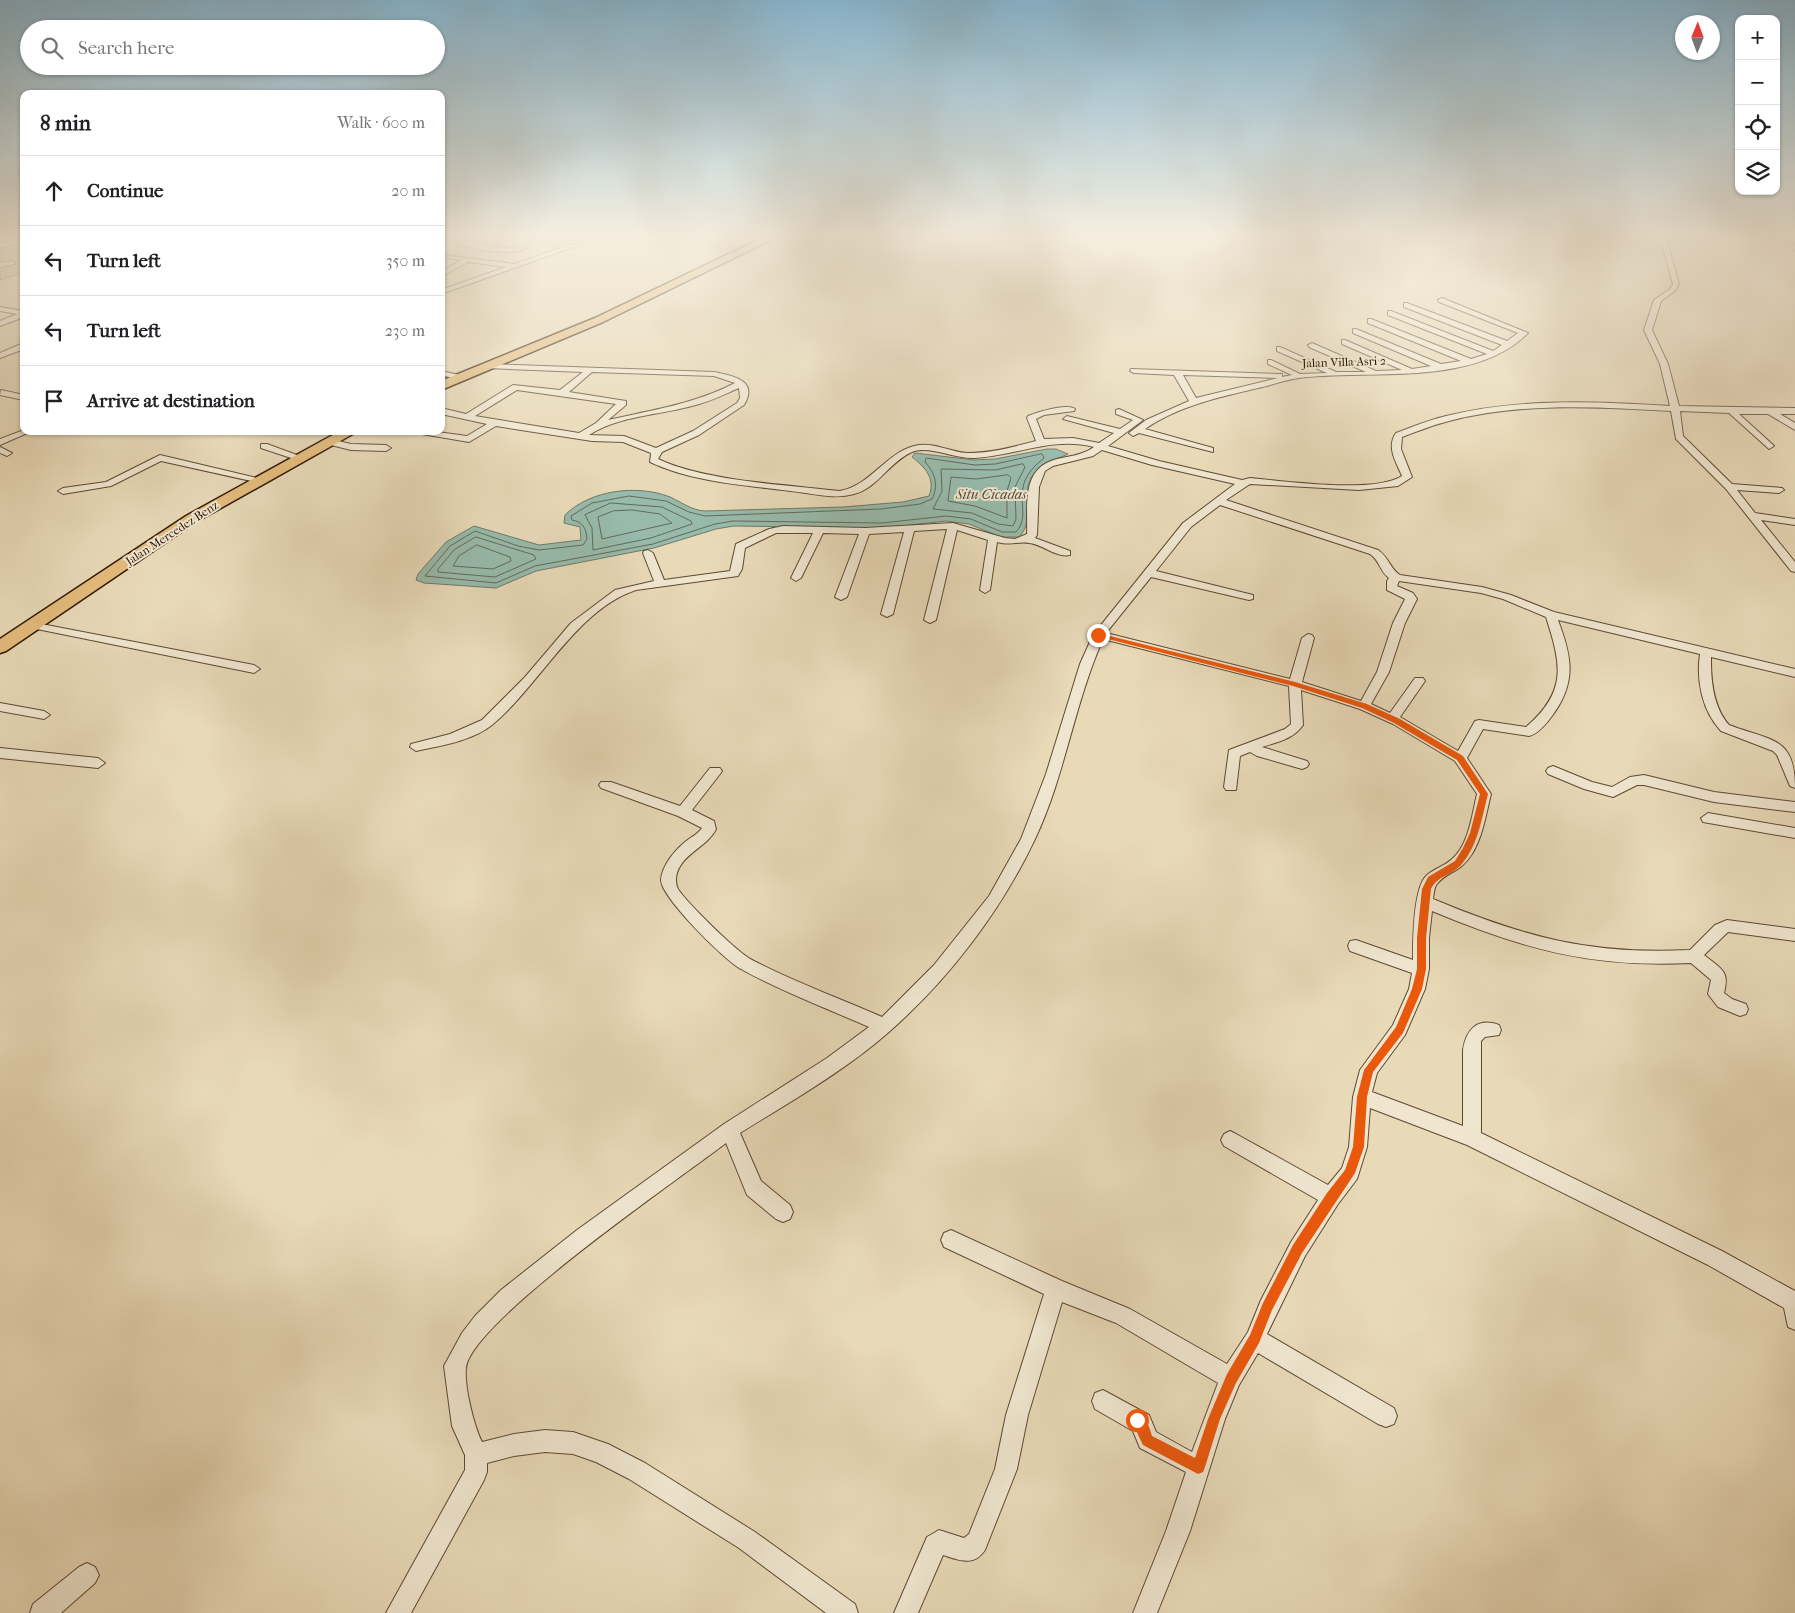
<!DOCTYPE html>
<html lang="en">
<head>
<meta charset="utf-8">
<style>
	:root { --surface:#fff; --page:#f6f6f6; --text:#202124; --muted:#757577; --line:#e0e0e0 }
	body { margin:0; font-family:"IM FELL French Canon",serif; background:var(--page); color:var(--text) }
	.controls { position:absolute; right:15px; top:15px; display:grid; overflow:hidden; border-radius:10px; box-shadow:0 1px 4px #0004 }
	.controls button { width:45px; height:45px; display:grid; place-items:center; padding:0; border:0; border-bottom:1px solid var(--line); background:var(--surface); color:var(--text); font:25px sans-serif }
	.compass { position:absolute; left:1675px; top:15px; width:45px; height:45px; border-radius:50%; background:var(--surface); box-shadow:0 1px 4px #0004; rotate:1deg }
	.stop { position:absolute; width:15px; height:15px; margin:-11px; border:4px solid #ea580c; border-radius:50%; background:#fff }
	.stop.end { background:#ea580c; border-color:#fff; box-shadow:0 1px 5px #0008 }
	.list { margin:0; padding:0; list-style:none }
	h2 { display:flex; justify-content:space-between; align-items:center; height:65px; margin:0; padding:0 20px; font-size:21px }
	h2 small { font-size:16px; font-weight:400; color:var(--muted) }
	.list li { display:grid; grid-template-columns:32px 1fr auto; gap:15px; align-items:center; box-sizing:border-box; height:70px; padding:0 20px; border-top:1px solid var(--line) }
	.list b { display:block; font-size:19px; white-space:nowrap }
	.list em { font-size:16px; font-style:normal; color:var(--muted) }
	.icon { flex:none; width:28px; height:28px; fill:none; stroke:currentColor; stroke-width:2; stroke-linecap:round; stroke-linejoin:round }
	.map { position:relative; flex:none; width:1795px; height:1613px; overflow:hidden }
	.search { position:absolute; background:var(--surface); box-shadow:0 1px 4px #0004; left:20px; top:20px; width:425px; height:55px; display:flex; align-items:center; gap:12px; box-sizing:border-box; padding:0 18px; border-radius:28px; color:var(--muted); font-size:19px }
	.panel { position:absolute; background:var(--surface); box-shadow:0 1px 4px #0004; left:20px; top:90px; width:425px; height:345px; border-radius:10px }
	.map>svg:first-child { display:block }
	.green { fill:#bdbd8a; stroke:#766b48 }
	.water { fill:#97baac; stroke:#6e7a69 }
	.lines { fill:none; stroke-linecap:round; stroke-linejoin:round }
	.shore { stroke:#646a58; stroke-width:1 }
	.minor-casing { stroke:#5e4932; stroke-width:2 }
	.primary-casing { stroke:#301905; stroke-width:3 }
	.minor { fill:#f0e6d0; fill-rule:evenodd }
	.primary { fill:#e4bc7c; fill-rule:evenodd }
	.route { fill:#ea580c }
	.labels { text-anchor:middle; stroke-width:4; stroke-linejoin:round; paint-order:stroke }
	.far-street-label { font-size:12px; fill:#301905; stroke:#f0e6d0 }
	.far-water-label { font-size:14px; font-style:italic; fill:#4f4937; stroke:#f0e6d0 }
</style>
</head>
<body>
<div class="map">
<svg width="1795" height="1613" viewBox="0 0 1795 1613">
	<rect width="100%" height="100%" fill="#e8d9b7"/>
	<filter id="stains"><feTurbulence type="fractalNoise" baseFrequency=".004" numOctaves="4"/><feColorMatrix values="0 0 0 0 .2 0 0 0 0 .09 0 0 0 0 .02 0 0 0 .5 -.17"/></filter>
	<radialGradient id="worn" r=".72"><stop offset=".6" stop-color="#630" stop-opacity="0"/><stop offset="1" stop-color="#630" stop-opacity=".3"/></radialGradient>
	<path class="green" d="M24 241V254L17 256 24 258V272L0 280V248Z"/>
	<path class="water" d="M1047 449H1056L1068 454C1060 458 1050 460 1042 465 1012 490 1039 517 1019 537H1001L969 524 946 521 882 528 734 526 716 529 654 548 536 571 496 588 424 583 416 580 418 574 446 542 474 526 539 545 581 540 580 527 564 523 565 515C590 490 637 484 670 497 683 503 691 510 705 511L843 507 903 502 929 496C936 479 925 467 912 457L915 453 974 460 995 459Z"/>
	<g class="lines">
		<path class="shore" d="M1042 454 1044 458C1004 489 1035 511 1016 532H1002L971 519 946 516 882 523 733 521 715 524 653 544 535 566 496 583 425 576 450 546 475 531 518 546 539 550 583 545 587 539C586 528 583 522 572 520L571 516 592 503 629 496 666 501 689 512 705 516 881 509 920 504 932 499C939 485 935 473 925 462L926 458 975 465 995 464Z
			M1023 464 1025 467 1015 487 1016 519 1013 526 998 524 972 513 933 509 942 491 941 469 995 470Z
			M1008 475 1011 478 1007 491V518L975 506 948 501 951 477 976 479Z
			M611 503 662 507 691 521 692 524 651 538 593 550 592 528 585 515Z
			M632 510 660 514 672 523 602 539 598 517 613 511Z
			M476 537 534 555 536 559 495 577 438 572V569L454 550Z
			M477 545 510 557 511 561 493 569 453 566 459 556Z"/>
		<g class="minor-casing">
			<path id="minor" d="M24 237V241L0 248V244Z
				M456 237H463L461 240 465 241C485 245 504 251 525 245L528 247C514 257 467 250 454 240Z
				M528 237C541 237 560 246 571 245 582 243 590 237 602 237L441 294V290L506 267 468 262 441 277V272L461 260 442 257V255L514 264 563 247Z
				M1660 237H1666L1679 284 1675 291 1661 301 1652 330 1668 364 1679 406 1795 408V414H1780L1795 423V430L1768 414H1739L1772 444 1774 446 1769 449 1729 413 1680 411 1683 436 1732 484 1782 488 1784 490 1779 493 1737 490 1755 513 1795 519V525L1761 520 1795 562V572L1791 571 1726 489 1676 439 1671 411C1597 407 1521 402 1449 421 1433 425 1418 431 1402 437L1401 449 1412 477 1398 486 1359 490 1250 484 1226 500 1378 550C1389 557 1390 569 1400 575L1482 587 1511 595 1554 612 1795 669V677L1711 657V661C1711 683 1714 708 1729 725 1771 741 1795 736 1795 788L1790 786 1777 755 1773 751 1721 731C1702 711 1696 680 1700 654L1558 620C1572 657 1577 682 1552 716 1546 724 1538 734 1529 736L1483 729 1467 758 1491 794C1486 814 1483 836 1472 854 1460 873 1447 871 1437 884 1434 887 1434 894 1433 899 1524 937 1591 955 1690 950L1715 925 1727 920 1795 929V941L1728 932 1704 955C1721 969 1730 970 1724 993L1732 999 1746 1004 1748 1009 1746 1014 1740 1016 1718 1007 1708 994 1711 980 1691 963C1592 968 1523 949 1432 911L1429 938V969L1425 989 1405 1035 1377 1073 1372 1092 1463 1126V1050C1466 1030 1477 1017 1499 1025L1501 1030 1499 1035 1485 1037 1481 1041V1133L1722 1251 1795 1291V1330L1788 1327 1784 1308 1708 1265 1467 1145 1370 1108 1367 1147 1357 1179 1338 1204 1305 1256 1267 1334 1394 1408 1397 1416 1394 1424 1386 1427 1378 1424 1258 1353 1239 1385 1225 1419 1190 1531 1157 1613H1133L1166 1531 1186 1472 1140 1448 1133 1431 1095 1409 1092 1401 1095 1393 1103 1390 1149 1415 1156 1432 1192 1452 1218 1383 1116 1323 1062 1302 1028 1415 1017 1469 985 1550C974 1567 959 1560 943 1555L918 1613H894L927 1537 939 1530 964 1538 969 1534 995 1469 1006 1415 1044 1294 944 1247 941 1240 944 1233 951 1230 1062 1281 1130 1309 1227 1364 1248 1332 1261 1300 1291 1242 1318 1200 1224 1146 1221 1140 1224 1134 1230 1131 1236 1134 1328 1185 1342 1168 1349 1147 1353 1097 1360 1070 1393 1025 1409 989 1412 973 1350 951 1348 946 1350 941 1356 940 1413 960C1413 941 1413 889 1426 876 1433 869 1445 866 1452 859 1469 845 1472 814 1477 794L1455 761 1393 724 1360 709 1301 690 1303 725C1294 739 1277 742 1262 747L1307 761 1309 764 1307 767 1302 769 1257 756 1250 752 1240 756 1236 790H1226L1224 787 1229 750 1285 729 1291 724 1289 686 1103 639C1074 704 1065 776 1035 839 1001 911 949 979 890 1031 845 1071 791 1101 740 1133L761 1181 790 1205 793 1212 790 1219 783 1222 776 1219 747 1195 726 1143C682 1177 470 1322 466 1368 464 1386 474 1426 482 1442L514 1434 545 1430 573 1432 608 1444 645 1463 755 1532 855 1604 858 1613H826L739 1548 629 1479 596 1462 573 1454 545 1452 514 1456 487 1463V1472L484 1480 411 1613H386L465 1470V1455L452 1426 444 1366 462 1333 475 1316 501 1290 577 1230 724 1124 827 1058 869 1027C828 1009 780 991 741 969 725 961 661 897 661 880 662 866 674 851 685 842 691 837 698 834 702 828L678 816 601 788 599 785 601 782H611L680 806 710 768H720L722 771 720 774 692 810 714 821 716 829C707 848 679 854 676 878 676 882 676 885 678 889 688 904 737 952 752 960 794 982 839 998 882 1017L934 965 989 896 1021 839 1046 774 1080 664 1093 635 1183 523 1235 484 1152 465 1102 450 1093 456 1053 466 1045 471 1039 487 1037 535 1035 538 1070 551V555C1056 558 1042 544 1029 543 1018 541 1011 546 997 542L990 590 985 593 980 590 988 540 957 530 936 620 930 623 924 620 947 529 914 531 893 614 887 617 881 614 904 532 869 534 847 597 841 600 835 597 859 534 823 533 801 578 796 581 791 578 813 533H776L745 548 742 569 738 576 636 590C577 609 539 686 492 725 472 741 440 746 416 751L410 747 411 744 450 734 482 720 525 677 571 623 615 590 654 581 643 553 644 551 648 550 653 553 664 580 730 571 736 544 769 529 783 526 865 528 953 523 1005 538 1015 539 1027 534C1028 504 1021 468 1057 459 1070 456 1083 455 1094 447 1052 436 1016 456 975 458 954 459 929 445 912 452 889 462 878 488 854 494 834 500 811 493 790 491 744 485 692 482 650 462L651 453 623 442 592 441 496 426 469 442 404 431H430L467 436 487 424 441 414V408L466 414 513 385 560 390 583 372 487 368V364H490L714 372C733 376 759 380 744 405L699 435 662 452 658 459C704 481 788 485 840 491 871 485 885 454 914 446 932 441 950 452 967 453 991 453 1013 447 1036 441L1027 418 1028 416C1038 412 1067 403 1075 409L1074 411 1044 415 1036 419 1044 439 1073 438 1099 443 1114 433 1063 419 1067 416 1120 429 1133 420 1116 414V410L1119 409 1143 420 1108 446 1159 461 1242 480 1250 478C1285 481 1373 494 1402 476 1396 462 1386 447 1396 433 1412 427 1429 420 1446 416 1520 398 1595 401 1670 406L1660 364 1644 330 1654 300 1670 289 1673 284ZM592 372 714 376 735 383C695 404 652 410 608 420L626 405V401L569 392ZM739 388 740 398 737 403 693 431 656 448 624 436 589 435C618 416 659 415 692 406 709 402 723 395 739 388ZM517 390 616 404 596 423 579 433 475 416ZM1220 505 1370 554C1380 561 1380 572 1389 578L1387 581V590L1405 599 1393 623 1377 672 1361 701 1302 682 1314 638 1312 635 1308 634 1302 638 1290 679 1106 633 1151 577 1249 600 1253 599V595L1156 571 1191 527ZM1399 581 1481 593 1503 599 1546 617C1561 664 1568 691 1526 727L1479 720 1475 721 1458 751 1400 717 1425 681 1423 678H1415L1390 713 1371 704 1389 672 1405 623 1417 599 1413 593 1397 586Z
				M1773 237H1781L1795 245V250Z
				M13 261 15 264 0 267V263Z
				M1442 298 1528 333C1474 388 1368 369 1299 378 1285 380 1272 385 1258 388 1220 397 1178 406 1145 429L1213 448V452L1139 433 1133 436 1129 433 1146 420 1189 401 1174 375 1134 373 1130 371 1131 369 1279 374H1282V377L1292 375 1268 364V360H1271L1300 374 1327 373 1277 351V347H1280L1336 372H1366L1309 347 1308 345 1312 343 1376 371 1402 370 1342 344V340H1345L1412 369 1431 366 1353 333V329H1356L1441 364 1461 361 1368 323V319H1371L1471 359 1487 354 1388 315V311H1391L1493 351 1502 345 1404 307V303H1407L1507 341 1518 333 1439 302 1438 300ZM1183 375 1278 378 1196 398Z
				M0 307 24 311V317L0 326V321L17 314 0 311Z
				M21 344H24V349L0 358V353Z
				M441 371 464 376 465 378 461 380 441 375Z
				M1 390 24 395V400L0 395Z
				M24 430 32 431 0 445V439Z
				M330 439 351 444 386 445 391 448 386 451 351 450 327 444 326 442Z
				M261 444H267L305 458 300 461 261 448Z
				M0 447 12 453 7 456 0 453Z
				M160 455 265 480 260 483 161 461 111 486 63 494 58 491 63 488 106 482Z
				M31 622 254 665 260 669 254 673 27 627 25 625Z
				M0 703 44 711 50 715 44 719 0 711Z
				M0 748 98 758 105 763 98 768 0 758Z
				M1553 766 1592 782 1612 787 1630 777 1644 775 1714 792 1795 802V812L1714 802 1644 785H1637L1613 797 1584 789 1548 774 1546 771 1548 768Z
				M1708 813 1795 828V838L1703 822 1701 818Z
				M87 1563 95 1567 99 1575 95 1583 61 1613H30L33 1604 79 1567Z"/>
		</g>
		<g class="primary-casing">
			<path id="primary" d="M764 237H777L603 322 441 390V381L595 318Z
				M340 431H358L196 522 6 651 0 653V639L186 516Z"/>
		</g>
		<use href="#minor" class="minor"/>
		<use href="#primary" class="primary"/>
	</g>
	<linearGradient id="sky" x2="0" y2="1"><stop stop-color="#87b6d0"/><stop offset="0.51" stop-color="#f5eedf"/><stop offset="1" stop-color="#f5eedf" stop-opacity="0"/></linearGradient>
	<rect width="1795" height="463" fill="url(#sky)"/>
	<path class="route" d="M1098 633 1295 682 1367 704 1400 719 1463 756 1488 794C1482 817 1478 846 1461 865 1452 875 1437 876 1431 889L1426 938V969L1422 989 1403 1033 1373 1072 1367 1097 1364 1147 1355 1173 1302 1253 1272 1310 1259 1343 1236 1383 1220 1419 1205 1467 1203 1472 1198 1474 1143 1445 1131 1420 1133 1415 1137 1413C1147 1418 1149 1426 1152 1436L1195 1458 1208 1419 1227 1374 1250 1335 1263 1303 1293 1245 1327 1193 1345 1170 1353 1147 1357 1097 1364 1070 1396 1027 1412 989 1417 969V938L1422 889 1428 877 1455 861 1463 848 1470 833 1480 794 1457 760 1394 723 1362 708 1293 686 1096 636Z"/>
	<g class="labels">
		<g class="far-street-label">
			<text transform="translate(1344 362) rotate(-2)" y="4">Jalan Villa Asri 2</text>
			<text transform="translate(172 533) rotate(-33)" y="4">Jalan Mercedez Benz</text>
		</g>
		<g class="far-water-label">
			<text x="991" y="499">Situ Cicadas</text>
		</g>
	</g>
	<rect width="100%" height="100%" filter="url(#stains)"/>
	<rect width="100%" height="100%" fill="url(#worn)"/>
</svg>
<div class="controls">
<button>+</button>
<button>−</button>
<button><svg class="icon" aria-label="locate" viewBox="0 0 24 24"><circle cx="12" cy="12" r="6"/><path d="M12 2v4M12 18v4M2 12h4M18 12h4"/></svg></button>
<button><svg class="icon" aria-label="layers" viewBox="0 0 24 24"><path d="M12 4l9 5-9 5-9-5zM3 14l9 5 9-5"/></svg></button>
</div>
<svg class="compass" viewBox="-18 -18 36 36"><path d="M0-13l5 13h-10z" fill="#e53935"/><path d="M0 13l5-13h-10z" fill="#757577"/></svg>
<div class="stop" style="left:1137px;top:1420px"></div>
<div class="stop end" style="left:1098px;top:635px"></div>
<div class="search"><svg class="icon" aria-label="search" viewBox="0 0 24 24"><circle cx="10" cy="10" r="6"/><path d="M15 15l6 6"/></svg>Search here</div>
<section class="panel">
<h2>8 min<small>Walk · 600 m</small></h2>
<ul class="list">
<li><svg class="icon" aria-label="ahead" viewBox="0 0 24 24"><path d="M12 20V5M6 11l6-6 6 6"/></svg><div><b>Continue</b></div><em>20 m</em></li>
<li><svg class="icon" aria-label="left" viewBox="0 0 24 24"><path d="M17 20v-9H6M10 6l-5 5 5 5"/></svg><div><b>Turn left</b></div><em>350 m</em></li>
<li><svg class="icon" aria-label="left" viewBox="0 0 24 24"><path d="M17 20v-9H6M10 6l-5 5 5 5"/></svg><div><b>Turn left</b></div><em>230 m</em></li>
<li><svg class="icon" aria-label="arrive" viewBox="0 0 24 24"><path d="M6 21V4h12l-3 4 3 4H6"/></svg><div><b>Arrive at destination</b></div></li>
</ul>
</section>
</div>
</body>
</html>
